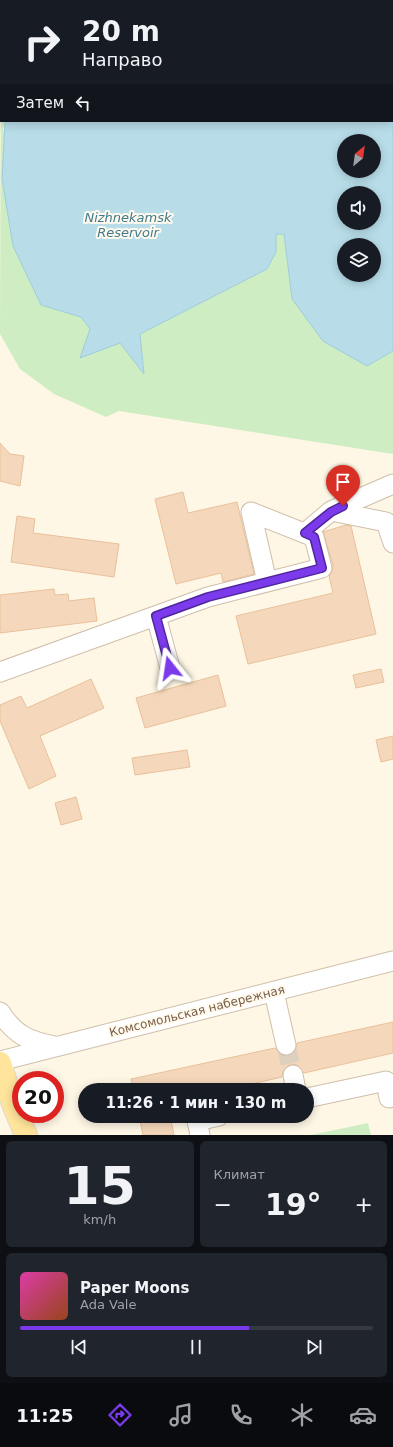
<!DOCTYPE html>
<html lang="ru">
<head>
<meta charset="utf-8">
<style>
	:root { --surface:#171b24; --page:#20242c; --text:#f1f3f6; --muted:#9ea1a6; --line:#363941; --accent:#7c3aed }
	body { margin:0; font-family:"DejaVu Sans",sans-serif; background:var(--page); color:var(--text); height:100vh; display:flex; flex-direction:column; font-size:15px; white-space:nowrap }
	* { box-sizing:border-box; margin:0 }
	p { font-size:13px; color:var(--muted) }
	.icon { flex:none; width:22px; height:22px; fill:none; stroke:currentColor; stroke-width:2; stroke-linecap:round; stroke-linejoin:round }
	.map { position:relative; height:1135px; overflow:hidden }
	.details { display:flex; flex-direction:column; gap:6px; padding:6px; background:#0d0f14; flex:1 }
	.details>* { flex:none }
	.guide { position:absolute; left:0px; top:0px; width:393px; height:122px; box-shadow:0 2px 10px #0003; background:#171b24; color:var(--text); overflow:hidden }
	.needle { width:26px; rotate:29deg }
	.buttons { position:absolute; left:337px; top:134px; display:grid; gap:8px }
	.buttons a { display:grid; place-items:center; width:44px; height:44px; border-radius:50%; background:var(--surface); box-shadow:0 2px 10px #0003; font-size:20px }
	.speed { position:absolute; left:12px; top:1071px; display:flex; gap:8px; font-size:20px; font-weight:700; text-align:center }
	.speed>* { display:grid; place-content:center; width:52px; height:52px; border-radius:50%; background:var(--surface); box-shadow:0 2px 10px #0003; line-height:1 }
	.speed .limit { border:6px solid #d22; background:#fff; color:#111 }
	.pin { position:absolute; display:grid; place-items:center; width:34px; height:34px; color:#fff; margin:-41px -17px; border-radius:50% 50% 50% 0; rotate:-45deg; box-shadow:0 0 4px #0007 }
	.pin .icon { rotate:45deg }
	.me { position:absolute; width:44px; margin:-22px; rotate:345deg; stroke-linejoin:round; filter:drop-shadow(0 0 3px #0008) }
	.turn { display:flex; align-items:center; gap:14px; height:84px; padding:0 16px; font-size:18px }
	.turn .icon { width:52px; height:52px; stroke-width:2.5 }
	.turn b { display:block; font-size:28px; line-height:34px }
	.then { display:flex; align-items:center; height:38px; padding:0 16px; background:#0003; gap:8px; font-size:15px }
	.big { font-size:30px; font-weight:700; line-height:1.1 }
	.details .card { flex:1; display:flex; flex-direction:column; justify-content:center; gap:6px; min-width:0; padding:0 14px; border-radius:6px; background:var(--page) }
	.details .dial { align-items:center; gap:0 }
	.dial b { font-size:52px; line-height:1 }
	.song { display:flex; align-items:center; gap:12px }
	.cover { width:48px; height:48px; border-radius:6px; background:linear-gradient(135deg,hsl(320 70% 55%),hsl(20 70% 35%)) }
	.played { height:4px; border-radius:2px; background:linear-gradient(90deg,var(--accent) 65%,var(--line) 65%) }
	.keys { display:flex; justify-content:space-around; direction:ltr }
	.heat { display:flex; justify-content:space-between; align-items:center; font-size:22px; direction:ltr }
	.details .tiles { flex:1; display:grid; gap:6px; grid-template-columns:1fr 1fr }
	.card:last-child { grid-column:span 2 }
	.trip { position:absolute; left:78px; top:1083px; width:236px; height:40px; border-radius:20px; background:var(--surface); box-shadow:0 2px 10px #0003; font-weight:700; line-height:40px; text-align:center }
	.tabs { display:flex; height:64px; justify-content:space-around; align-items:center; background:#090b0e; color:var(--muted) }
	.tabs .icon { width:28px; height:28px }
	.tabs .current { color:var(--accent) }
	.tabs b { font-size:18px; color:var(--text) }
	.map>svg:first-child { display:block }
	.green { fill:#cfedc2 }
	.water { fill:#b8dde9; stroke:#9dccdc; fill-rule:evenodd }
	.building { fill:#f5d8bb; stroke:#e9c09a }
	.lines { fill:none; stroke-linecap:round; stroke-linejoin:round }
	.minor-tunnel { stroke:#ddd1be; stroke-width:19; stroke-dasharray:19 10; stroke-linecap:butt }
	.minor-casing { stroke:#d0bfaa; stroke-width:21 }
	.major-casing { stroke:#dfd8d3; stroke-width:24 }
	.minor { stroke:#fff; stroke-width:19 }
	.major { stroke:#ffe49b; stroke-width:22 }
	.route-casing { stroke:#51269a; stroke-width:10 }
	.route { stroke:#7c3aed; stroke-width:7 }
	.labels { text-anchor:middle; stroke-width:4; stroke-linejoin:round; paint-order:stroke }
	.street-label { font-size:12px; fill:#795e48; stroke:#fffaed }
	.water-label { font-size:13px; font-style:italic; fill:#407a8e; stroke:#fffaed }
</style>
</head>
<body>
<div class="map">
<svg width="393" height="1135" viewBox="0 0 393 1135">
	<rect width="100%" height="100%" fill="#fef7e5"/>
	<!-- green -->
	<path class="green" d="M 1,23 L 1,121 L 5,121 L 3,129 L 41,305 L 81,317 L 90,329 L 120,343 L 144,373 L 140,334 L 267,269 L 276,252 L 276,234 L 284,234 L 292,299 L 367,366 L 393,351 L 393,454 L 119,411 L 106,417 L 54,394 L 20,369 L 0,334 Z
		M 368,1123 L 371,1135 L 311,1135 Z"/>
	<!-- water -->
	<path class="water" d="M 24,0 L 393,0 L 393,351 L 367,366 L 323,341 L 292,299 L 284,234 L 276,234 L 276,252 L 267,269 L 140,334 L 144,374 L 120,343 L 80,358 L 90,329 L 81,317 L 41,305 L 13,246 L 2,179 L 5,121 L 392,121 L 392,1 ZM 344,141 L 374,141 L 374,171 L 344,171 ZM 344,193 L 374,193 L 374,223 L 344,223 ZM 344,245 L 374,245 L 374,275 L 344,275 Z"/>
	<!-- building -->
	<path class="building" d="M 0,443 L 10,454 L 24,456 L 20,486 L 0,481 Z
		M 183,492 L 188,513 L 237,502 L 254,574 L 223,582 L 221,573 L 176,584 L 155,499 Z
		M 17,516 L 35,519 L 33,533 L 119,544 L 114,577 L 11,562 Z
		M 346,525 L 351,526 L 376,634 L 248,664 L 236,616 L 333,593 L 329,576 L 332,571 L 333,565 L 323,532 Z
		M 54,589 L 55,595 L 68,594 L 69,601 L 94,598 L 97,621 L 0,633 L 0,595 Z
		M 381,669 L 384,682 L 356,688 L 353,675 Z
		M 218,675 L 226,706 L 145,728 L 136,698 Z
		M 91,679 L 104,708 L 40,736 L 56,776 L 29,789 L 0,721 L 0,705 L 21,696 L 27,708 Z
		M 393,736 L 393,759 L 381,762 L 376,740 Z
		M 187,750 L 190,767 L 135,775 L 132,758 Z
		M 76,797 L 82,819 L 61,825 L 55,803 Z
		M 393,1022 L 393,1053 L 304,1073 L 297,1065 L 290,1064 L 283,1071 L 282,1077 L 225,1090 L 133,1090 L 131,1079 L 275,1048 L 282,1055 L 288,1056 L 294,1053 L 297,1043 Z
		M 139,1116 L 170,1116 L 174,1135 L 143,1135 Z"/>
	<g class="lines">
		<!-- minor-tunnel -->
		<path class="minor-tunnel" d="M 286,1045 L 293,1075"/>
		<!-- minor casing -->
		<g class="minor-casing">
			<path id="minor" d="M 331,511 L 393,484
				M 305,533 L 331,511 L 386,522 L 393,543
				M 156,616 L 170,668
				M 0,672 L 208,597 L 322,568 L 314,537 L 251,512 L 267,582
				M 274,992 L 286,1045
				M 0,1012 C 15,1035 28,1041 55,1046
				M 0,1061 L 393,961
				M 293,1075 L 296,1090
				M 307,1098 L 386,1081 L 389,1098 L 391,1097
				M 200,1135 L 197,1121 L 219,1116"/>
		</g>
		<!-- major casing -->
		<g class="major-casing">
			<path id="major" d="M 0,1063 L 13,1104 L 26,1135"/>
		</g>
		<!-- minor -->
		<use href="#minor" class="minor"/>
		<!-- major -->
		<use href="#major" class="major"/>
	</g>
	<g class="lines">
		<!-- route casing -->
		<g class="route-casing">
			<path id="route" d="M 170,668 L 156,616 L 208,597 L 322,568 L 314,537 L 305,533 L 331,512 L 343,506"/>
		</g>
		<!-- route -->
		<use href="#route" class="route"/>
	</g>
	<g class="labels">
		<!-- street labels -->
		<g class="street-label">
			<text transform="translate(197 1011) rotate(-14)" y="4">Комсомольская набережная</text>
		</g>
		<!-- water labels -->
		<g class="water-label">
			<text x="128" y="222">Nizhnekamsk<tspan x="128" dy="15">Reservoir</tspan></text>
		</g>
	</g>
</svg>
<div class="buttons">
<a><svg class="needle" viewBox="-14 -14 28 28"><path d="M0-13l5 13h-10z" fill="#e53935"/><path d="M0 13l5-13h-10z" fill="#9ea1a6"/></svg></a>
<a><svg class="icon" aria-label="sound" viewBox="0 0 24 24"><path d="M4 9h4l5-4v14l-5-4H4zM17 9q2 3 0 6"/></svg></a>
<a><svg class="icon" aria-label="layers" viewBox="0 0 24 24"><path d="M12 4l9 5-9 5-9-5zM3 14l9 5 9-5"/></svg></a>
</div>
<div class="speed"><div class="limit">20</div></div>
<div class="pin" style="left:343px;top:506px;background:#d93025"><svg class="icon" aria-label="arrive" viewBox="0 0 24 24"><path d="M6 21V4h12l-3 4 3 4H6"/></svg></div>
<svg class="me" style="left:170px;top:668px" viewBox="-20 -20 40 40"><path d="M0-17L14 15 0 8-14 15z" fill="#7c3aed" stroke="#fff" stroke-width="4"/></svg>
<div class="trip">11:26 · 1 мин · 130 m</div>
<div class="guide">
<div class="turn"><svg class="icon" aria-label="right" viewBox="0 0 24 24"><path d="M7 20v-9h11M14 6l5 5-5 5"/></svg><div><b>20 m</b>Направо</div></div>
<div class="then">Затем<svg class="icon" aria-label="left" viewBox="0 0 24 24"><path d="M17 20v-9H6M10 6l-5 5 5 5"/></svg></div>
</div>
</div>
<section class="details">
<div class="tiles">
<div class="card dial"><b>15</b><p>km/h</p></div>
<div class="card"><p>Климат</p>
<div class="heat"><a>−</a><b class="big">19°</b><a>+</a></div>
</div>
<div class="card">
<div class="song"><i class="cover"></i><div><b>Paper Moons</b><p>Ada Vale</p></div></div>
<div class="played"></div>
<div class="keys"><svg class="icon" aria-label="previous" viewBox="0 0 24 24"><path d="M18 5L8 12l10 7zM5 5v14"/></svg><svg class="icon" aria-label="pause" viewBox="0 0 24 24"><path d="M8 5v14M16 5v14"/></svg><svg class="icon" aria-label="next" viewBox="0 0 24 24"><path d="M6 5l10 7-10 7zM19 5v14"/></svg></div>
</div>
</div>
</section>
<nav class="tabs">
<b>11:25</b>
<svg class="icon current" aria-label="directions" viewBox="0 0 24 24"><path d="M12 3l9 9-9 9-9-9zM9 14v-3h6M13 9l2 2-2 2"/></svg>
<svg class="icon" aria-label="music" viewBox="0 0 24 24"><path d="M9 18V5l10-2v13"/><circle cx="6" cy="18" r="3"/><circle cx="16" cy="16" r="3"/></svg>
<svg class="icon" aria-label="phone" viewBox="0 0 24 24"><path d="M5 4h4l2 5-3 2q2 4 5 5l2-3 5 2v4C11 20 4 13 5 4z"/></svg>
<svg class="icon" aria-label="climate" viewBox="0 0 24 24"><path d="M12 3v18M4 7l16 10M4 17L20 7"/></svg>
<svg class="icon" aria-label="car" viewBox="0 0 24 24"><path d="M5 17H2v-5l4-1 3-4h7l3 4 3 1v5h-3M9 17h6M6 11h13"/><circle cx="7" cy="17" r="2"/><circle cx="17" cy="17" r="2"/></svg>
</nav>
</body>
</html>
